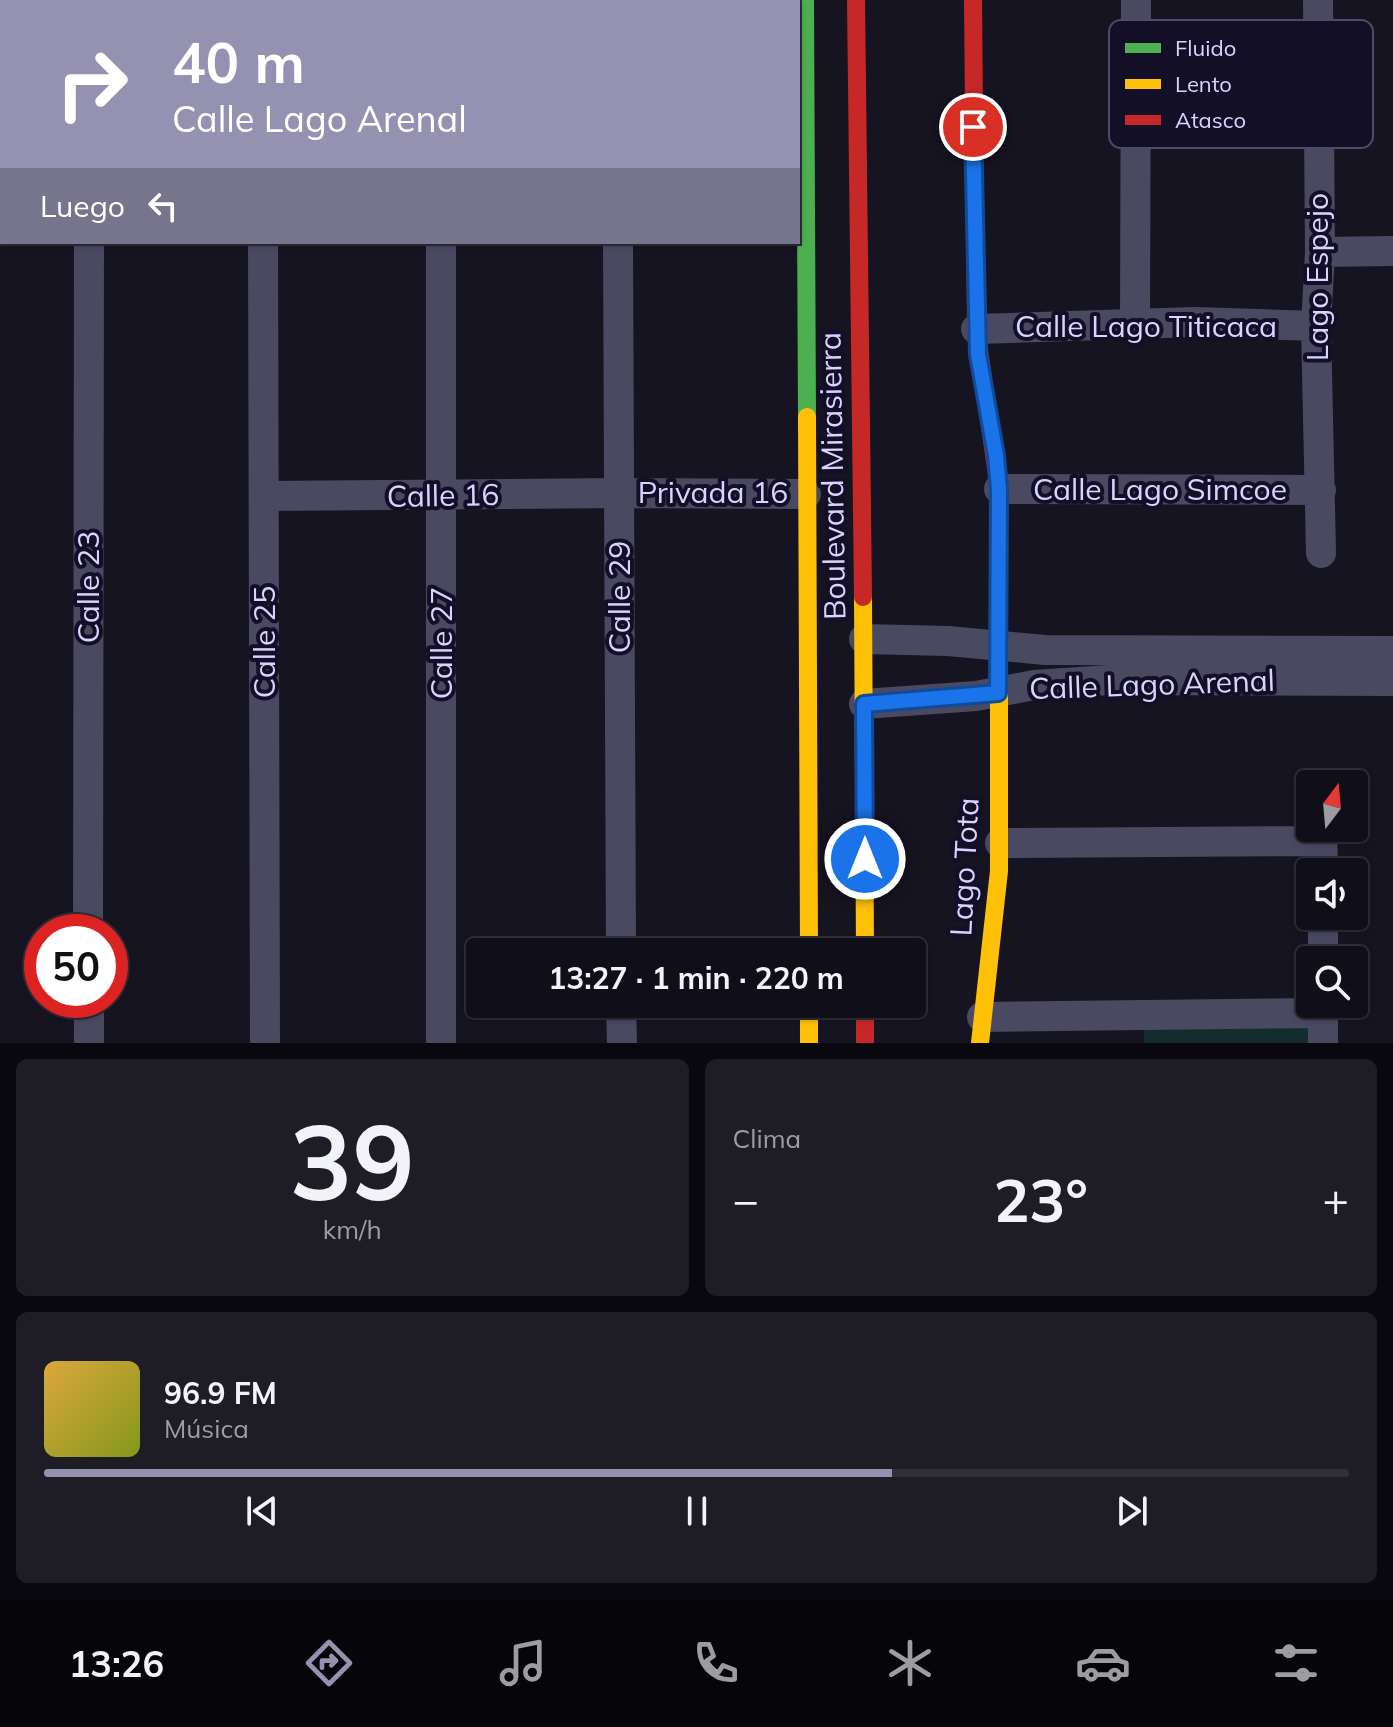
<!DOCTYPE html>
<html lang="es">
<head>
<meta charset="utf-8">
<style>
	:root { --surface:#100f19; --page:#1e1d26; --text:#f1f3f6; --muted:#9c9ca2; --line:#302f38; --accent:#9591b1 }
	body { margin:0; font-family:Mulish,sans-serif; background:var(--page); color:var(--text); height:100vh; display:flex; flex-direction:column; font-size:30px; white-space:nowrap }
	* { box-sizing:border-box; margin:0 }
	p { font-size:26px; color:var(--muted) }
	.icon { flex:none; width:44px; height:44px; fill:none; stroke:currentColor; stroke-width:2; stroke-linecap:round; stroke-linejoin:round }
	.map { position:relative; height:1043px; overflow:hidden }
	.drawer { display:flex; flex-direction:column; gap:16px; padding:16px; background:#09080e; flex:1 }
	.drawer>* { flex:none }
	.hud { position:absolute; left:0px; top:0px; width:800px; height:244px; box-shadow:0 2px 6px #0004,0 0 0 2px var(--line); background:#9591b1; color:#fff; overflow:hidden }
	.needle { width:52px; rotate:16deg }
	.buttons { position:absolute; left:1296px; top:770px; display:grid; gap:16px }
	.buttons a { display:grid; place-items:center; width:72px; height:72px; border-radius:8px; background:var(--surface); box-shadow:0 2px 6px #0004,0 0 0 2px var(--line); font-size:40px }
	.speed { position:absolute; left:24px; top:914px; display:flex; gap:16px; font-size:40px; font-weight:700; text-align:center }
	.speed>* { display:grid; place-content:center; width:104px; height:104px; border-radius:50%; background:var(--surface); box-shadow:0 2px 6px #0004,0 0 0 2px var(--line); line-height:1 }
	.speed .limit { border:12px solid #d22; background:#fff; color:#111 }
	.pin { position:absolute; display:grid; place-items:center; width:68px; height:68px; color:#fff; margin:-34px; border:4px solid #fff; border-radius:50%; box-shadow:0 2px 8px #0007 }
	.me { position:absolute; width:88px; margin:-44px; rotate:0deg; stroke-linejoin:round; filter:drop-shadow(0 0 6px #0008) }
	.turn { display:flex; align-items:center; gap:28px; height:168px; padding:0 40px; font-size:36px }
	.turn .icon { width:104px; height:104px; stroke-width:2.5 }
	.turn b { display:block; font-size:56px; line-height:68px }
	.then { display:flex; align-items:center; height:76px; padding:0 40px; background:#0003; gap:16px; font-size:30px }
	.big { font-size:60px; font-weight:700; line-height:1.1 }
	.drawer .widget { flex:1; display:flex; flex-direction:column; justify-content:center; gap:12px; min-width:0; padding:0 28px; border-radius:12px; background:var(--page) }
	.drawer .dial { align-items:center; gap:0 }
	.dial b { font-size:104px; line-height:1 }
	.song { display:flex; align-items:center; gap:24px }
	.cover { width:96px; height:96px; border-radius:12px; background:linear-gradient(135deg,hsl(40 70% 55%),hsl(70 70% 35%)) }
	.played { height:8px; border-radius:4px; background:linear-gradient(90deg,var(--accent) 65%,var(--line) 65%) }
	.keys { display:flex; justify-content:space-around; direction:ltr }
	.heat { display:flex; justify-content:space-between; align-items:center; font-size:44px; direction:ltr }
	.drawer .tiles { flex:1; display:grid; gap:16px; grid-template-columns:1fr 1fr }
	.widget:last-child { grid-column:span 2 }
	.trip { position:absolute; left:466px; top:938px; width:460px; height:80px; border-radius:8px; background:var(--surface); box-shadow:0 2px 6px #0004,0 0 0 2px var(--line); font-weight:700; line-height:80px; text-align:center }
	.menu { display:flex; height:128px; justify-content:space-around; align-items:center; background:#06060a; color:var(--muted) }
	.menu .icon { width:56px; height:56px }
	.menu .active { color:var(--accent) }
	.menu b { font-size:36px; color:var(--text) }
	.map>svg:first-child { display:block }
	.green { fill:#132c2d }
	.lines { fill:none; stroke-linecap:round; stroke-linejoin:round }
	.street { stroke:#4a4962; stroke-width:30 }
	.fast { stroke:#4caf50; stroke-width:18 }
	.slow { stroke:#ffc107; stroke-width:18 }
	.jam { stroke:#c62828; stroke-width:18 }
	.route-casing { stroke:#114b97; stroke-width:20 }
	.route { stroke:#1a73e8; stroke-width:14 }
	.labels { text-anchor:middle; stroke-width:8; stroke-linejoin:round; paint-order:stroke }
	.street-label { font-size:30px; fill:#d9d4ff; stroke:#130f26 }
	.key { fill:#130f26; stroke:#4e4a67; stroke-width:2 }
	.key-label { font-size:22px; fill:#d9d4ff }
</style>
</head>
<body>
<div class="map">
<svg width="1393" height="1043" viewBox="0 0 1393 1043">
	<rect width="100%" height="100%" fill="#161421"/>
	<!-- green -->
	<path class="green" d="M 1323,1013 L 1323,1043 L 1144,1043 L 1144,1014 Z"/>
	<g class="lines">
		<!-- street -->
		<path class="street" d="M 263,0 L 263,2
			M 441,0 L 441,2
			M 615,0 L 615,2
			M 1318,0 L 1320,252 L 1316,326 L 1321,553
			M 1136,114 L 1318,113
			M 0,177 L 2,177
			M 263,242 L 265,1043
			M 618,242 L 621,952
			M 1320,252 L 1393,251
			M 1135,323 L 1136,0
			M 976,329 L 1195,322 L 1316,326
			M 999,489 L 1321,490
			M 264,496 L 621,493 L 806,494
			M 864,639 L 948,641 L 1045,650 L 1393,651
			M 864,704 L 976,696 L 1034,685 L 1110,680 L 1393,681
			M 1322,783 L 1322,784
			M 1322,828 L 1323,872
			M 1000,843 L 1323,841
			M 1323,916 L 1323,960
			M 88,932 L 89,242
			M 89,1000 L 89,1043
			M 621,1004 L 622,1043
			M 1323,1004 L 1323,1043
			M 982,1017 L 1323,1013
			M 441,1043 L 441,242"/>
		<!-- fast -->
		<path class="fast" d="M 805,0 L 807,417"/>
		<!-- slow -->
		<path class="slow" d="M 807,417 L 809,952
			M 863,597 L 865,952
			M 809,1004 L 809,1043
			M 980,1043 L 999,871 L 999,638"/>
		<!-- jam -->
		<path class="jam" d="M 856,0 L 863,597
			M 973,0 L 976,329 L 999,489 L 999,638
			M 865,1004 L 865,1043"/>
	</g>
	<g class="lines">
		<!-- route casing -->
		<g class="route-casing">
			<path id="route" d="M 865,859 L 864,704 L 998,693 L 999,489 L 996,456 L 978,354 L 973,127"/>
		</g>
		<!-- route -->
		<use href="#route" class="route"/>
	</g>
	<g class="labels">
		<!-- street labels -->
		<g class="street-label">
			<text transform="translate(1318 277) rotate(-90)" y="10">Lago Espejo</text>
			<text x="1146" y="337">Calle Lago Titicaca</text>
			<text transform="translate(833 476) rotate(-91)" y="10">Boulevard Mirasierra</text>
			<text x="1160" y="500">Calle Lago Simcoe</text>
			<text x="713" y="503">Privada 16</text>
			<text transform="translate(443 496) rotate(-1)" y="10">Calle 16</text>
			<text transform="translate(89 587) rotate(-90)" y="10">Calle 23</text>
			<text transform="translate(620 597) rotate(-90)" y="10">Calle 29</text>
			<text transform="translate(265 642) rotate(-90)" y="10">Calle 25</text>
			<text transform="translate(442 643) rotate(-90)" y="10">Calle 27</text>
			<text transform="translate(1152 685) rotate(-2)" y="10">Calle Lago Arenal</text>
			<text transform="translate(965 867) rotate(-87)" y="10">Lago Tota</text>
		</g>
	</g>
	<!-- legend -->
	<rect x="1109" y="20" width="264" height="128" rx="12" class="key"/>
	<rect x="1125" y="43" width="36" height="10" fill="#4caf50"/>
	<rect x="1125" y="79" width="36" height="10" fill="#ffc107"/>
	<rect x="1125" y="115" width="36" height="10" fill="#c62828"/>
	<g class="key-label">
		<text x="1175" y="56">Fluido</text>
		<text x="1175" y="92">Lento</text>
		<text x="1175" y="128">Atasco</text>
	</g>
</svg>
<div class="buttons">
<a><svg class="needle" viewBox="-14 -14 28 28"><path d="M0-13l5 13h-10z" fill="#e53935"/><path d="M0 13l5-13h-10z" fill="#9c9ca2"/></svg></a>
<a><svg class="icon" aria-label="sound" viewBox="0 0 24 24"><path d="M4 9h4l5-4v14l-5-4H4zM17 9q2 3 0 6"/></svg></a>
<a><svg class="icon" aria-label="search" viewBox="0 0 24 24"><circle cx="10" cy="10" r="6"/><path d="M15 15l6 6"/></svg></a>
</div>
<div class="speed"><div class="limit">50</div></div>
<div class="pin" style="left:973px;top:127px;background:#d93025"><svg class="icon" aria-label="arrive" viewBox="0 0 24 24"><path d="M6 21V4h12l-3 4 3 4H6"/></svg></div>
<svg class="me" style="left:865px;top:859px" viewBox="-20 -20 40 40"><circle r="17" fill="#1a73e8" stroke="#fff" stroke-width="3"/><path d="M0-11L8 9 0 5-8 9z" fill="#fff"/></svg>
<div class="trip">13:27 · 1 min · 220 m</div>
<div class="hud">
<div class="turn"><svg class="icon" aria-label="right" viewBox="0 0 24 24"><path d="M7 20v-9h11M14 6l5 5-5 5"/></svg><div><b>40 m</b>Calle Lago Arenal</div></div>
<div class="then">Luego<svg class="icon" aria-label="left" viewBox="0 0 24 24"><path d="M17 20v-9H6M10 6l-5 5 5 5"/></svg></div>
</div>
</div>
<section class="drawer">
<div class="tiles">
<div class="widget dial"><b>39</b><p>km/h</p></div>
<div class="widget"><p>Clima</p>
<div class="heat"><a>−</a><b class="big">23°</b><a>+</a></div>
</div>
<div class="widget">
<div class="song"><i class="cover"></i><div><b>96.9 FM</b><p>Música</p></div></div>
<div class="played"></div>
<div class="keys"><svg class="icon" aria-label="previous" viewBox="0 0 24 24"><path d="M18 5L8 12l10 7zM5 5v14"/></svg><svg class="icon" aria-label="pause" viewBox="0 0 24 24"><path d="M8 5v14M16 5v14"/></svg><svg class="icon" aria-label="next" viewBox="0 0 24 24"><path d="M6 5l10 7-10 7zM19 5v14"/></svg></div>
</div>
</div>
</section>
<nav class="menu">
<b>13:26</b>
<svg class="icon active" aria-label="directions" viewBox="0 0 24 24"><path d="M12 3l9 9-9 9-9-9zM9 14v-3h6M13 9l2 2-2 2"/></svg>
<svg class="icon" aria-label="music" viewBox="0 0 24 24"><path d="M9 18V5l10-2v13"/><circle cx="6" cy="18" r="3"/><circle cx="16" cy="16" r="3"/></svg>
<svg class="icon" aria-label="phone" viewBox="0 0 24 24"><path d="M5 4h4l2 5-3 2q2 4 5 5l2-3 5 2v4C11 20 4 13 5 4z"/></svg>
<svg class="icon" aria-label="climate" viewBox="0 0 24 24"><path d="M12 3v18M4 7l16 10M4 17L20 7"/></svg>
<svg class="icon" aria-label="car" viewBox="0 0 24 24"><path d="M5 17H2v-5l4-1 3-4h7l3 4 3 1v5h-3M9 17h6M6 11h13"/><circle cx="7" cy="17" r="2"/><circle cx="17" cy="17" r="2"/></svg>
<svg class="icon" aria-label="filters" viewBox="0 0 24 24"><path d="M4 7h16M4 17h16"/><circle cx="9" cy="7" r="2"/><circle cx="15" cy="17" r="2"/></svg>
</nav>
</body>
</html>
